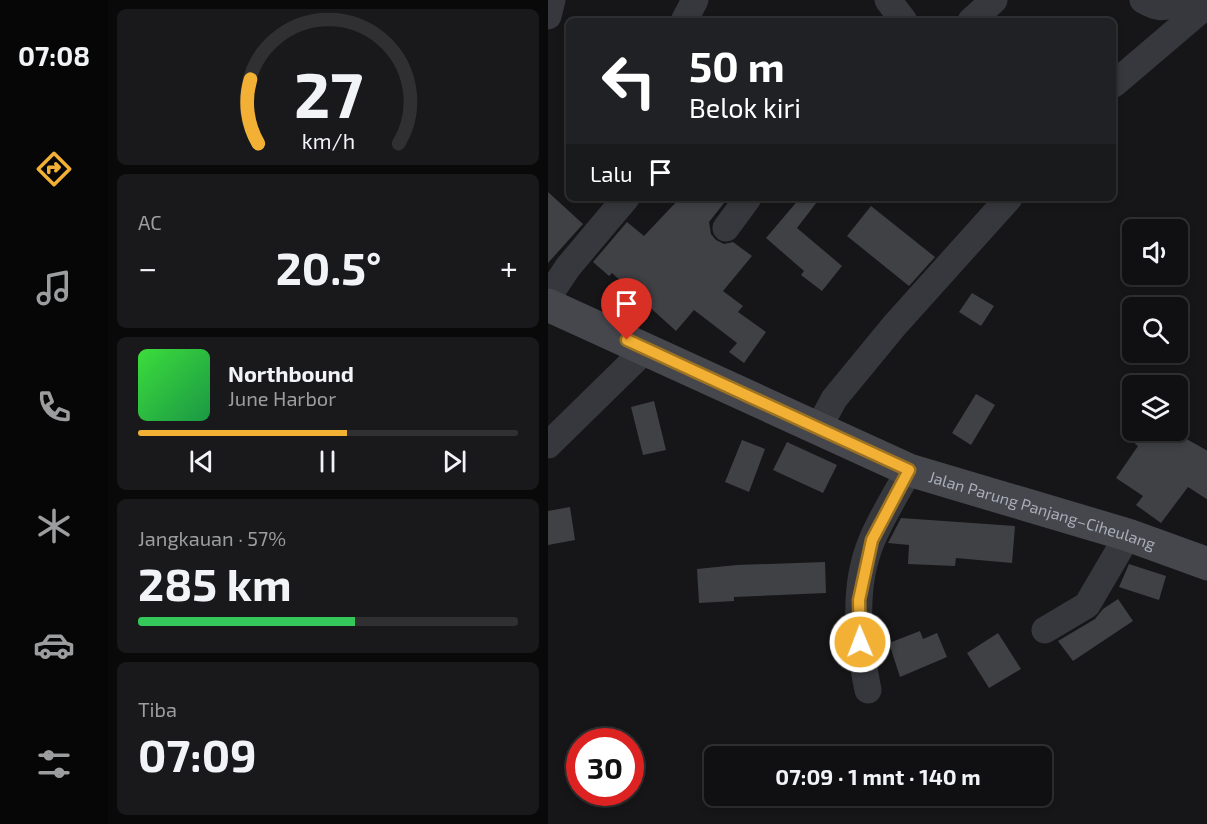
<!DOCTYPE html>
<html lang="id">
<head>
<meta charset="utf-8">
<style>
	:root { --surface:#101012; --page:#19191b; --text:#f1f3f6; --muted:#9c9d9f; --line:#303032; --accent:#f2b134 }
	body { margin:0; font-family:"Exo 2",sans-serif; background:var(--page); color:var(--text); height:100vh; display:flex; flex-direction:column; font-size:22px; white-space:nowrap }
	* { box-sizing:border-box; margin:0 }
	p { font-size:20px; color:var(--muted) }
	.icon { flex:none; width:33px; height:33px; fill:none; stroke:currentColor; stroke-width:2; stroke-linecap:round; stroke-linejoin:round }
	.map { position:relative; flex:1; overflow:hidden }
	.details { display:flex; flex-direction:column; gap:9px; padding:9px; background:#09090a; width:440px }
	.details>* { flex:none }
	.banner { position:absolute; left:18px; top:18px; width:550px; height:183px; border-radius:9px; box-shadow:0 3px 9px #0003,0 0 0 2px var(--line); background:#202124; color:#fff; overflow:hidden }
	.tools { position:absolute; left:574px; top:219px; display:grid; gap:12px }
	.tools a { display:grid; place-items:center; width:66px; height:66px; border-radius:9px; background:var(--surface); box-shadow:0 3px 9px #0003,0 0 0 2px var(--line); font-size:30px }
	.speed { position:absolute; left:18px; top:728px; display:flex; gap:12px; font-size:30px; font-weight:700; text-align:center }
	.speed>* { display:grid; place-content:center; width:78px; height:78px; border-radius:50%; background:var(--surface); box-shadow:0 3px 9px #0003,0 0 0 2px var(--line); line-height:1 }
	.speed .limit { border:9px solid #d22; background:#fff; color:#111 }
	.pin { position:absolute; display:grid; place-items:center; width:51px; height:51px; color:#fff; margin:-62px -26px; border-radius:50% 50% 50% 0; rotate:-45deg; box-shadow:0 0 6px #0007 }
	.pin .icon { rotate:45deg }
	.me { position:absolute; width:66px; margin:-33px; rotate:359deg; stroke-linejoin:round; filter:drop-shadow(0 0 4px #0008) }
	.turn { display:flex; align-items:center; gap:21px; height:126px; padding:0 24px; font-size:27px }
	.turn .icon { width:78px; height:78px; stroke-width:2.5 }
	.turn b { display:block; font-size:42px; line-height:51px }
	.then { display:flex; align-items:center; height:57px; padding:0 24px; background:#0003; gap:12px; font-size:22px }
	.big { font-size:45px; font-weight:700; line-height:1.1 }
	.details .card { flex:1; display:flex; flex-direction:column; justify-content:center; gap:9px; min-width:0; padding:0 21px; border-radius:9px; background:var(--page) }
	.details .dial { align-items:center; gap:0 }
	.dial svg { height:156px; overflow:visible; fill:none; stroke:var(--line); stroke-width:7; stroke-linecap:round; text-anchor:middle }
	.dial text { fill:var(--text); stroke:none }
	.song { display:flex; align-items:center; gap:18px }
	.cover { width:72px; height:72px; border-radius:9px; background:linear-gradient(135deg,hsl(120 70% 55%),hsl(140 70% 35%)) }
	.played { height:6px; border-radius:3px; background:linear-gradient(90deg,var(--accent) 55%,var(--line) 55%) }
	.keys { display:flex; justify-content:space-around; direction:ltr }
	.heat { display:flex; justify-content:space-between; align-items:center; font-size:33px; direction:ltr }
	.charge { height:9px; border-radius:4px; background:linear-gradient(90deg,#34c759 57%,var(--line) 0) }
	.trip { position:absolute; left:156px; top:746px; width:348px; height:60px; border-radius:9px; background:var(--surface); box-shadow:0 3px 9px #0003,0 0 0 2px var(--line); font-weight:700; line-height:60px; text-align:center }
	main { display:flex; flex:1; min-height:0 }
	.dock { display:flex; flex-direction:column; width:108px; justify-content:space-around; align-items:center; background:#060607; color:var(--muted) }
	.dock .icon { width:42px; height:42px }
	.dock .selected { color:var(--accent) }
	.dock b { font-size:27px; color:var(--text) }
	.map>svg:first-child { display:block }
	.building { fill:#404145 }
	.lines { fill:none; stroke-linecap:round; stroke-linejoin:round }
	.street { stroke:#37383d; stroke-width:27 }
	.secondary { stroke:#45474d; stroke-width:33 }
	.route-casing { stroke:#9d7322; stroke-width:15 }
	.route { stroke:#f2b134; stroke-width:10 }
	.labels { text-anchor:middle; stroke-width:4.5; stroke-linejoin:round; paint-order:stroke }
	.street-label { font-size:16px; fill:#a8adb8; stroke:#111113 }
</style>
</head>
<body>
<main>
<nav class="dock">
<b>07:08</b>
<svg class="icon selected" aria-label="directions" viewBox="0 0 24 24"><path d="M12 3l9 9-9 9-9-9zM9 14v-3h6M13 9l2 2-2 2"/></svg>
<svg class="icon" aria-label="music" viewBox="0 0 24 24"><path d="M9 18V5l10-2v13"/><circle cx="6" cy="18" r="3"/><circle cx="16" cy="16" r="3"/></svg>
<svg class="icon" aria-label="phone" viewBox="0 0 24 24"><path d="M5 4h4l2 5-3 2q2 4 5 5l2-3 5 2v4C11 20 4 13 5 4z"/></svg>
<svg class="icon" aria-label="climate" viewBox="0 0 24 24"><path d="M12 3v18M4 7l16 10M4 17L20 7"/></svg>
<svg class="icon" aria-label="car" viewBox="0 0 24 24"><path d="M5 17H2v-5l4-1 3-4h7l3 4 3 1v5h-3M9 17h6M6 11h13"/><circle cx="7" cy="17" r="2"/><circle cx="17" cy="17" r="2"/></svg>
<svg class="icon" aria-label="filters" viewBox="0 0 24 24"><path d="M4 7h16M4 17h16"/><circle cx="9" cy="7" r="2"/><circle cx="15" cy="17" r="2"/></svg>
</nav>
<section class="details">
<div class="card dial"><svg viewBox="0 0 100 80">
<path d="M14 69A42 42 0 1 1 86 69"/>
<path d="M14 69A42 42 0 0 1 10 36" stroke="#f2b134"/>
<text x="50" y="56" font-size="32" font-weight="700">27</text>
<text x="50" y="72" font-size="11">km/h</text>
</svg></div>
<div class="card"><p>AC</p>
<div class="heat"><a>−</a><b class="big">20.5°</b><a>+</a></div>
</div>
<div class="card">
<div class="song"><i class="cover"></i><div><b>Northbound</b><p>June Harbor</p></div></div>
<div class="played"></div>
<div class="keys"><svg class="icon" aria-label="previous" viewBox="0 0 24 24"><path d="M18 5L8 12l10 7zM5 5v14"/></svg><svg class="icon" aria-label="pause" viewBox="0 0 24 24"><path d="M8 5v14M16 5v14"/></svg><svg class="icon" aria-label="next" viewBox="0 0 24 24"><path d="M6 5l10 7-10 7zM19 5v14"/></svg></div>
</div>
<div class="card"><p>Jangkauan · 57%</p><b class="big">285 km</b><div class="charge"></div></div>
<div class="card"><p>Tiba</p><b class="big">07:09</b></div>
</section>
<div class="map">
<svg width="660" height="824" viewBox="0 0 660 824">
	<rect width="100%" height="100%" fill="#161618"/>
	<!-- building -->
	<path class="building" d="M 0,192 L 35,224 L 0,263 Z
		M 132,198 L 180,198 L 161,222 L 163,234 L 168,240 L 176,244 L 185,242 L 204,256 L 175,291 L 195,306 L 190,312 L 218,332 L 196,363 L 181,352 L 189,343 L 146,310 L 128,331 L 64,273 L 61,276 L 45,262 L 79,222 L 96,236 Z
		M 252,198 L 272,198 L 249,228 L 294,266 L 274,291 L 253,275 L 256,271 L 218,238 Z
		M 323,206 L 387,257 L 361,286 L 299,236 Z
		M 424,293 L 446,306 L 433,326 L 411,312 Z
		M 428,394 L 447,405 L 423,445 L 404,433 Z
		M 106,401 L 118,450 L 95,455 L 83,407 Z
		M 595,430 L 629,430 L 625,437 L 635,437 L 660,451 L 660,500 L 640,487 L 613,523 L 588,505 L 595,496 L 568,478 L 590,446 L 587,444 Z
		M 194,440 L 217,449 L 201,492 L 177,482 Z
		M 239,442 L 289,465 L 275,493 L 225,470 Z
		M 22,507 L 27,540 L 0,545 L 0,511 Z
		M 353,518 L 467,526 L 464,563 L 408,558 L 407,566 L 360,564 L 361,545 L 340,543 Z
		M 277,562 L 278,593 L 186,597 L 186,601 L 151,603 L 149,569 L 189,565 Z
		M 581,564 L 618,576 L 611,600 L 571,587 Z
		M 570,599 L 585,621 L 525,661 L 510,641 L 547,619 L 555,609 Z
		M 372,631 L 375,639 L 389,633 L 399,657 L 352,677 L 341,643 Z
		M 450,633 L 473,669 L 441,688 L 419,653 Z"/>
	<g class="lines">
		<!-- street -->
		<path class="street" d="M 340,0 L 356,21
			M 595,0 C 609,8 616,10 630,0
			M 0,16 L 4,0
			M 136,21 L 147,0
			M 423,21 L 446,0
			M 566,84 L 660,4
			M 178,228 L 200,198
			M 0,297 L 20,267 L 78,198
			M 270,429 L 286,399 L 346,326 L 461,198
			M 0,445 L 98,349
			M 497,630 L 539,605 L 580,535
			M 320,690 C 310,641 304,587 324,540 C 334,516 349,493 361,470"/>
		<!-- secondary -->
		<path class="secondary" id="s1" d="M 0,305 L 361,470 L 580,535 L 660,564"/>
	</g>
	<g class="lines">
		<!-- route casing -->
		<g class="route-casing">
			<path id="route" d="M 79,340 L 361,470 L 324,540 L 311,600 L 312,642"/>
		</g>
		<!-- route -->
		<use href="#route" class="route"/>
	</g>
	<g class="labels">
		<!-- street labels -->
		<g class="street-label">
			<text dy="6" stroke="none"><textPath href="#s1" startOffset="536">Jalan Parung Panjang–Ciheulang</textPath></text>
		</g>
	</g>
</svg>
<div class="tools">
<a><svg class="icon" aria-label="sound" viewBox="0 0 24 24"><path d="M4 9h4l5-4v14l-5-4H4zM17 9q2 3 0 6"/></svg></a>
<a><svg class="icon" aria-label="search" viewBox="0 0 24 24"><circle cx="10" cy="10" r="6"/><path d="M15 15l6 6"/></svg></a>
<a><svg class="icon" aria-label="layers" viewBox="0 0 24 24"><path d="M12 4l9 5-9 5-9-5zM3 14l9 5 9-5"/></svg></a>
</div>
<div class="speed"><div class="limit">30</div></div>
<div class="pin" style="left:79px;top:340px;background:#d93025"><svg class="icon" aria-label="arrive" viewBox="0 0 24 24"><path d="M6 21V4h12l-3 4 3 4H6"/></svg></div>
<svg class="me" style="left:312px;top:642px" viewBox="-20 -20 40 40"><circle r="17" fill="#f2b134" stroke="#fff" stroke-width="3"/><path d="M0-11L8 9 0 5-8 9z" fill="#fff"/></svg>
<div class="trip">07:09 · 1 mnt · 140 m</div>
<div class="banner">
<div class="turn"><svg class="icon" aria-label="left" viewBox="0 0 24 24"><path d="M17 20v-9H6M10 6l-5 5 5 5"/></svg><div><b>50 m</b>Belok kiri</div></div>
<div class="then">Lalu<svg class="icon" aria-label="arrive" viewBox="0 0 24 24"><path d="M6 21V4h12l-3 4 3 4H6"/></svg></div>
</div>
</div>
</main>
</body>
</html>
